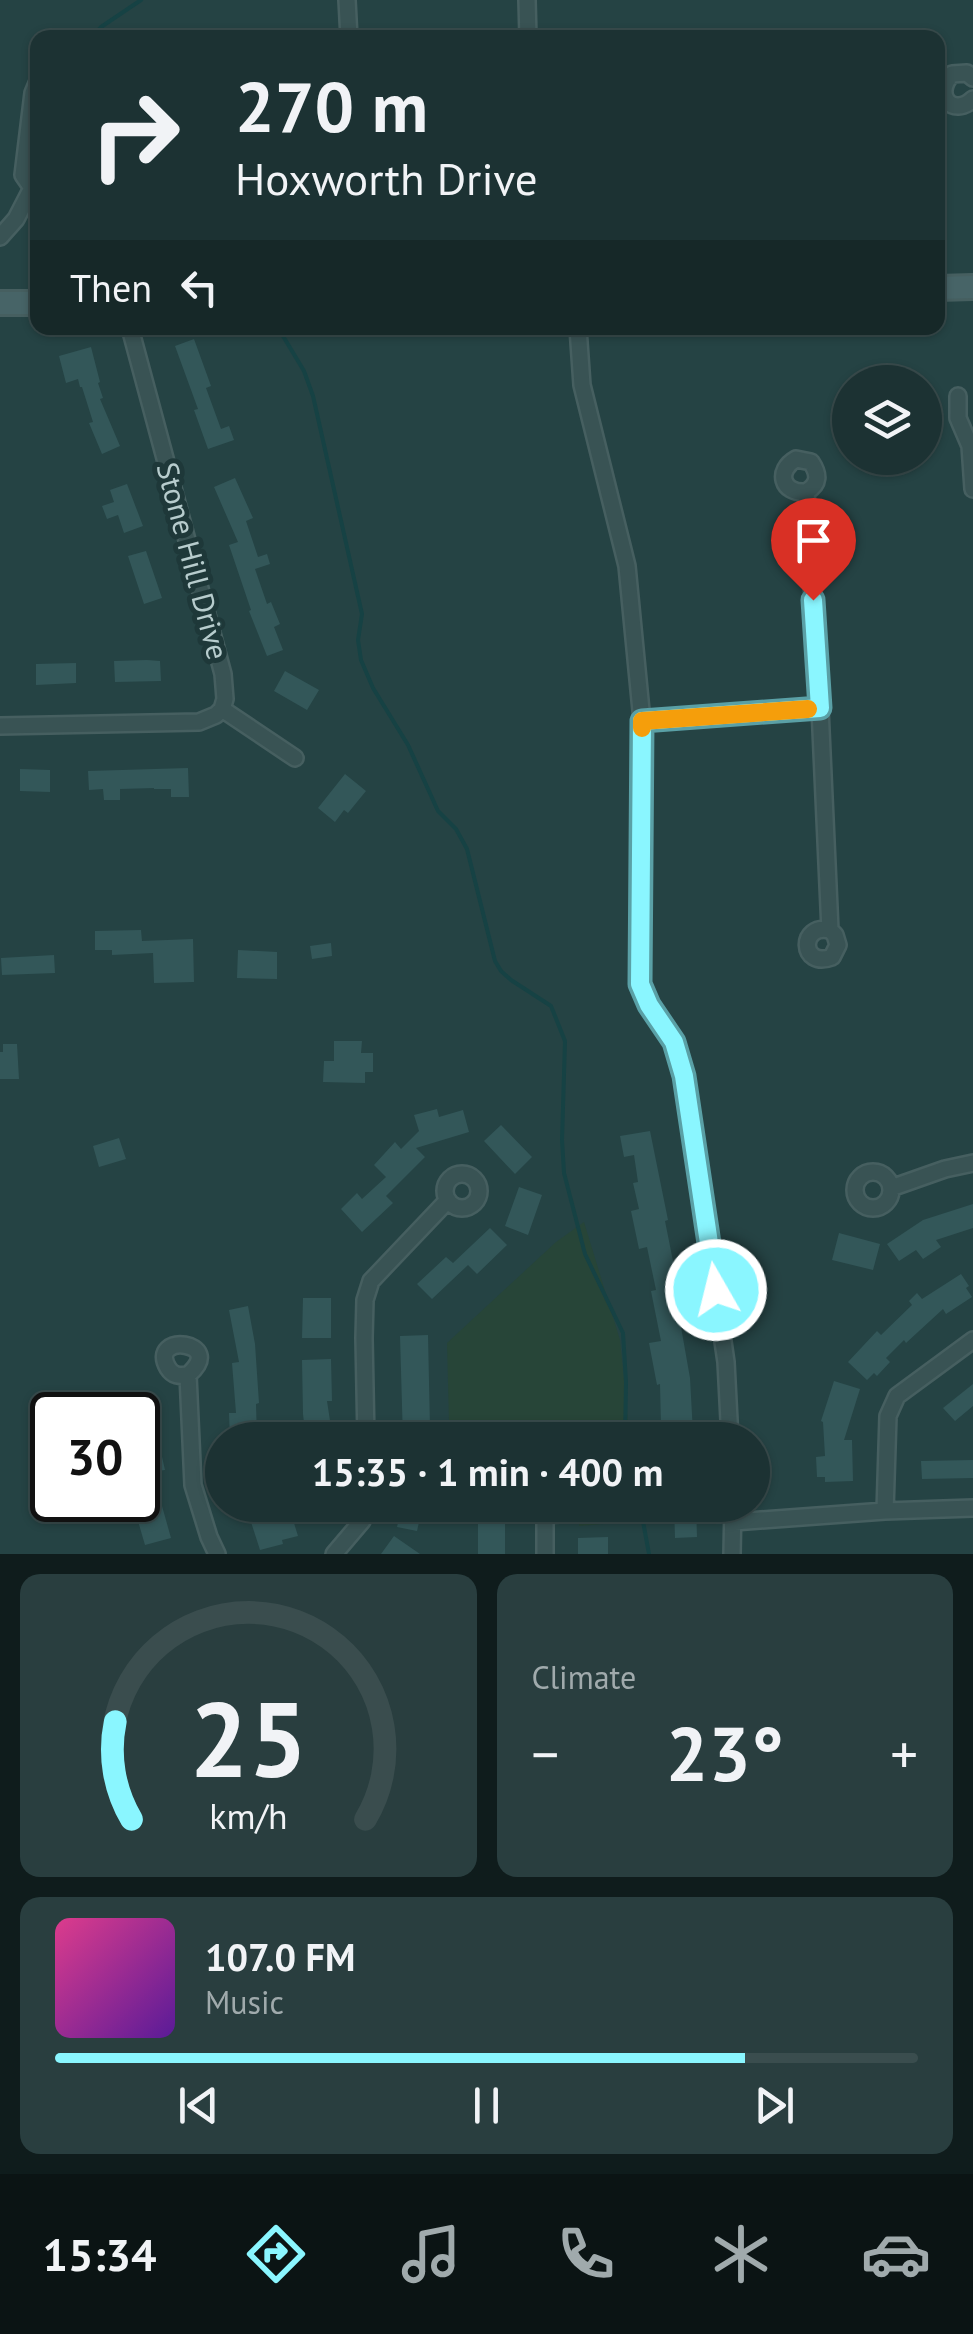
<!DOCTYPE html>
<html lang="en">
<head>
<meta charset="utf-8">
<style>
	:root { --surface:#1c3233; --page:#293e3f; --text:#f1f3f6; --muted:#a0aaac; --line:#3a4d4e; --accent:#8af6ff }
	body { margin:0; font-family:"PT Sans",sans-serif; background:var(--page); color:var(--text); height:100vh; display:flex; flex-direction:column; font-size:38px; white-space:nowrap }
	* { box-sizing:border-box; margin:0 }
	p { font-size:32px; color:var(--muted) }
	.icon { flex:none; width:55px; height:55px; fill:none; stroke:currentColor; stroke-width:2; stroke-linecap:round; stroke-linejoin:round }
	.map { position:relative; height:1554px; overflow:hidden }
	.details { display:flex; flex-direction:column; gap:20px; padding:20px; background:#0f1c1c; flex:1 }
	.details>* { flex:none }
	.top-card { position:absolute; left:30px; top:30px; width:915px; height:305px; border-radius:20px; box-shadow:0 2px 8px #0004,0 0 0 2px var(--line); background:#1c3233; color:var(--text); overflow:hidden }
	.controls { position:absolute; left:832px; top:365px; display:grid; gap:20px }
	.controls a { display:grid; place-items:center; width:110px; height:110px; border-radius:50%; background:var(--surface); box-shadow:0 2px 8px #0004,0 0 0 2px var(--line); font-size:50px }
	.speed { position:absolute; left:30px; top:1392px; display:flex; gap:20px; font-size:50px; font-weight:700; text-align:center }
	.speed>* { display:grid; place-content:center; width:130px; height:130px; border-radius:50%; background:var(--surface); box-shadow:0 2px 8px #0004,0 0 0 2px var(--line); line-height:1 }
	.speed .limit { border:5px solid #111; border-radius:15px; background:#fff; color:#111 }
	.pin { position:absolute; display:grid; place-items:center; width:85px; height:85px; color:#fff; margin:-102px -42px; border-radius:50% 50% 50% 0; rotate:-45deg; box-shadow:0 0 10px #0007 }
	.pin .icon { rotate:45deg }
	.me { position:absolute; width:110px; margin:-55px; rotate:352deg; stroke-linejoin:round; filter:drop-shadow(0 0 8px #0008) }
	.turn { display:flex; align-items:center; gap:35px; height:210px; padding:0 40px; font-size:45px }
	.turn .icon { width:130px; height:130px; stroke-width:2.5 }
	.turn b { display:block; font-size:70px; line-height:85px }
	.then { display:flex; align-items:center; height:95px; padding:0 40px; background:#0003; gap:20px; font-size:38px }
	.big { font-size:75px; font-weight:700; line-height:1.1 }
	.details .tile { flex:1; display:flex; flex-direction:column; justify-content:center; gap:15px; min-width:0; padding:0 35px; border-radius:20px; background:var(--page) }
	.details .dial { align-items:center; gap:0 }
	.dial svg { height:260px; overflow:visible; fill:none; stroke:var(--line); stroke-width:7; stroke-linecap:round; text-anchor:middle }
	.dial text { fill:var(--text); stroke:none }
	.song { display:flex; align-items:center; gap:30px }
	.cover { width:120px; height:120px; border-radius:15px; background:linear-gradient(135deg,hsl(330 70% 55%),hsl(270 70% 35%)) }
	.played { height:10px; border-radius:5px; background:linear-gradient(90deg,var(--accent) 80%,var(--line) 80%) }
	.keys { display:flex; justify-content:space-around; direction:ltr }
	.heat { display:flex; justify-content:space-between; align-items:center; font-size:55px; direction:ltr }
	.details .tiles { flex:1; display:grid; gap:20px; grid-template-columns:1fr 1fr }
	.tile:last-child { grid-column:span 2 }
	.trip { position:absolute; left:205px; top:1422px; width:565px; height:100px; border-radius:50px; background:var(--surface); box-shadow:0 2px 8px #0004,0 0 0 2px var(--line); font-weight:700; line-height:100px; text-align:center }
	.menu { display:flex; height:160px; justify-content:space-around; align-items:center; background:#0b1414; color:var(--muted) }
	.menu .icon { width:70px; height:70px }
	.menu .on { color:var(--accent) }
	.menu b { font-size:45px; color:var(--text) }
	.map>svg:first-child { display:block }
	.green { fill:#274538 }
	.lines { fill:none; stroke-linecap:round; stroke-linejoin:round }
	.stream { stroke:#164244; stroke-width:4 }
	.building { fill:#335759 }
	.street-casing { stroke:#465f60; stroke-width:20 }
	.secondary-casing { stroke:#465f60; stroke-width:28 }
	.street { stroke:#395354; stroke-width:15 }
	.secondary { stroke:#476467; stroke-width:22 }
	.route-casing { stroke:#5aa0a6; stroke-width:25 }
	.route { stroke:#8af6ff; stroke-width:18 }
	.slow { stroke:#f59e0b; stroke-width:18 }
	.labels { text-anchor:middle; stroke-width:10; stroke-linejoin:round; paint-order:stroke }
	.street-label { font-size:30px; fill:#b7cccd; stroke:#1e3839 }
</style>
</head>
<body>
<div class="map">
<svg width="973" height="1554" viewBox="0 0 973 1554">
	<rect width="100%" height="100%" fill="#254344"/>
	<!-- green -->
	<path class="green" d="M 584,1222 L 620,1340 L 630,1440 L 542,1440 L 538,1420 L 449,1423 L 447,1343 L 556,1242 Z
		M 580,1505 L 636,1505 L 638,1521 L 579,1526 Z"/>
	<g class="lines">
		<!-- stream -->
		<path class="stream" d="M 91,38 L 101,27 L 141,0
			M 283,336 L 304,371 L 313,396 L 362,614 L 358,640 L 361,660 L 373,688 L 408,745 L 438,811 L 456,829 L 467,849 L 495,961 L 501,971 L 511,980 L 551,1006 L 565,1041 L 562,1140 L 564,1173 L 585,1254 L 623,1333 L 626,1382 L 625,1440
			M 640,1505 L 649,1554"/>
	</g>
	<!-- building -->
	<path class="building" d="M 194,339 L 211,386 L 206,388 L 221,429 L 229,426 L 234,440 L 208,449 L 194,410 L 198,409 L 175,346 Z
		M 91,347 L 100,382 L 98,383 L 103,398 L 100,399 L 120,446 L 102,454 L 89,423 L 93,422 L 82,387 L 80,387 L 78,379 L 66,383 L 59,356 Z
		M 235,478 L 253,518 L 246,521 L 258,557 L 267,554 L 270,564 L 255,569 L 267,604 L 271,602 L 280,624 L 274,627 L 283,650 L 267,656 L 249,611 L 251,610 L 229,545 L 238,542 L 214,487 Z
		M 127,484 L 143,526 L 124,533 L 118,515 L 107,519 L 102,506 L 114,502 L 110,490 Z
		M 146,551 L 162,598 L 144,604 L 128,556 Z
		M 147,660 L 160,661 L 161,681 L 115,682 L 114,661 Z
		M 76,663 L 76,683 L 36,685 L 36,664 Z
		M 285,671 L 319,690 L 307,710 L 274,691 Z
		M 188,768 L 189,797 L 171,797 L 171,789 L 154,789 L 154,788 L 120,789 L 120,800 L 104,800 L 103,789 L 89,790 L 88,771 Z
		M 20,769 L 50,770 L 50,792 L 20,791 Z
		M 345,774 L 366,791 L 348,813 L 344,810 L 335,822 L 318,808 Z
		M 141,930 L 142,941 L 193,939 L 194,982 L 154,983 L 153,953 L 112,955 L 112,950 L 95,950 L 95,931 Z
		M 331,943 L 332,956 L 312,959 L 310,946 Z
		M 238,950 L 277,952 L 277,979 L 237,978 Z
		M 54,955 L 55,973 L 2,975 L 1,958 Z
		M 334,1041 L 362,1041 L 361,1053 L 373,1053 L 373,1072 L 365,1072 L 365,1083 L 323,1082 L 324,1061 L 334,1061 Z
		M 3,1044 L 17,1044 L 19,1079 L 0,1079 L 0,1052 L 3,1052 Z
		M 437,1109 L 439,1117 L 463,1110 L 469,1132 L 416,1148 L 425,1157 L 386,1196 L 393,1203 L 362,1232 L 341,1209 L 357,1193 L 362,1199 L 386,1177 L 374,1165 L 395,1142 L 401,1149 L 419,1131 L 414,1115 Z
		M 501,1125 L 532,1157 L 515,1174 L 484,1141 Z
		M 650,1131 L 668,1220 L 665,1221 L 686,1326 L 681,1327 L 690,1378 L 693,1433 L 672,1434 L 672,1426 L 661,1427 L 660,1384 L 657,1385 L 649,1343 L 661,1341 L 651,1291 L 656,1290 L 647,1247 L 639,1249 L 631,1211 L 639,1209 L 633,1183 L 638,1182 L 634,1155 L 624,1157 L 620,1136 Z
		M 119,1138 L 126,1159 L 99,1167 L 93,1146 Z
		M 519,1187 L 542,1195 L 528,1235 L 505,1226 Z
		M 973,1204 L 973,1228 L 936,1240 L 941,1247 L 923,1259 L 916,1250 L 899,1261 L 887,1244 L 923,1220 Z
		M 490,1228 L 507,1245 L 477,1274 L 468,1265 L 432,1299 L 417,1284 L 446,1257 L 453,1263 Z
		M 839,1233 L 880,1244 L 873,1270 L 832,1260 Z
		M 961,1274 L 969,1286 L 966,1288 L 972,1297 L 946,1314 L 943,1309 L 906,1343 L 904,1340 L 886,1358 L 890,1362 L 877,1376 L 874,1373 L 867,1380 L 848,1362 L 877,1331 L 881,1335 L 912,1305 L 909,1301 L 917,1293 L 922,1299 Z
		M 303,1298 L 331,1298 L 331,1338 L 302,1338 Z
		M 248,1306 L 255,1344 L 259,1403 L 256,1404 L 257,1440 L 230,1440 L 229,1413 L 236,1413 L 232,1363 L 239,1362 L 229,1310 Z
		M 428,1335 L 430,1428 L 427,1429 L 427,1440 L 403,1440 L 400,1336 Z
		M 331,1359 L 332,1401 L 327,1401 L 333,1440 L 306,1440 L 303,1414 L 302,1360 Z
		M 834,1381 L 860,1389 L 844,1440 L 852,1440 L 853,1481 L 825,1482 L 825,1477 L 817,1477 L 816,1457 L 825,1456 L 823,1422 L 821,1421 Z
		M 973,1384 L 973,1406 L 955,1421 L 943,1408 Z
		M 142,1390 L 158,1429 L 156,1430 L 165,1470 L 158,1471 L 160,1484 L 150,1486 L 156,1508 L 162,1506 L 171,1538 L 145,1545 L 133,1504 L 143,1502 L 138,1476 L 138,1415 L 127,1415 L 120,1398 Z
		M 973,1460 L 973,1478 L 922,1479 L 921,1461 Z
		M 402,1505 L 423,1505 L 417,1531 L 397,1527 Z
		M 478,1505 L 505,1505 L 505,1554 L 478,1554 Z
		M 674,1505 L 696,1505 L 697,1537 L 675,1538 Z
		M 290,1510 L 298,1536 L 282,1540 L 283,1544 L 260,1550 L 251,1522 Z
		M 394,1536 L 420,1554 L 381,1554 Z
		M 608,1537 L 608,1554 L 578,1554 L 578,1538 Z"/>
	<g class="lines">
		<!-- street casing -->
		<g class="street-casing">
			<path id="street" d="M 347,0 L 349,38
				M 527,0 L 528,38
				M 973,78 L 967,73 L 952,74 C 932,95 953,118 973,99
				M 0,237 L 16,219 L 32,188 L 23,175 L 33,93 L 38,81
				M 130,328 L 223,674 L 225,699 L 222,709 L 295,758
				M 578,328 L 582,385 L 627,566 L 642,721 L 640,984 L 649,1005 L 674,1042 L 684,1076 L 726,1362 L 730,1440
				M 958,396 L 958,418 L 970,446 L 973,489
				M 806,492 C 781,494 776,470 796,459 L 811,462 C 819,474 820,484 806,492 L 820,708 L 830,930 L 835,935 L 838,945 L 832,957 C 800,969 799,923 830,930
				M 642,721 L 820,708
				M 0,726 L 199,722 L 216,715 L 222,709
				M855 1190a18 18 0 1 1 36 0a18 18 0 1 1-36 0Z
				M445 1191a17 17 0 1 1 34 0a17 17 0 1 1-34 0Z
				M 891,1188 L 945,1169 L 973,1163
				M 188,1375 C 179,1376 173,1376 168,1368 C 147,1332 228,1341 188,1375 L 193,1485 L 209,1537 L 217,1554
				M 366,1440 L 364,1338 L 365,1300 L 371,1281 L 448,1200
				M 539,1505 L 545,1512 L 545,1554
				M 885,1511 L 888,1416 L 897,1396 L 973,1340
				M 545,1512 C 556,1517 563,1514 570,1505
				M 734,1522 L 885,1511 L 973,1508
				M 334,1554 L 362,1521 L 364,1505
				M 732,1554 L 733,1505"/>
		</g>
		<!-- secondary casing -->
		<g class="secondary-casing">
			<path id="secondary" d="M 938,288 L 973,287
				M 0,303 L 38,303"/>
		</g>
		<!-- street -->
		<use href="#street" class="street"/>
		<!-- secondary -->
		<use href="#secondary" class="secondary"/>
	</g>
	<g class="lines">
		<!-- route casing -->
		<g class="route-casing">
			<path id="route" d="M 716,1290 L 684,1076 L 674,1042 L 649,1005 L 640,984 L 642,721 L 820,708 L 813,600"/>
		</g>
		<!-- route -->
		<use href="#route" class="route"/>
		<!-- slow -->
		<path class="slow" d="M 642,728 L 642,721 L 808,709"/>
	</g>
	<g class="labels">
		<!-- street labels -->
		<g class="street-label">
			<text transform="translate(192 561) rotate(75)" y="10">Stone Hill Drive</text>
		</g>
	</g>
</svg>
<div class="controls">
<a><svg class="icon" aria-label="layers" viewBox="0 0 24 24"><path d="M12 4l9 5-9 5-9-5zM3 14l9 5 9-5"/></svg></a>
</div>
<div class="speed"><div class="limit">30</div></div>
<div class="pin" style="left:813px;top:600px;background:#d93025"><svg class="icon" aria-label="arrive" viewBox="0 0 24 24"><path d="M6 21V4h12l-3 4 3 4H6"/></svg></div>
<svg class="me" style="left:716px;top:1290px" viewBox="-20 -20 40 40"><circle r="17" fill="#8af6ff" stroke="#fff" stroke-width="3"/><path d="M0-11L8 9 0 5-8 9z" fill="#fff"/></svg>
<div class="trip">15:35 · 1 min · 400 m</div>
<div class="top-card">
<div class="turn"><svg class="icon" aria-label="right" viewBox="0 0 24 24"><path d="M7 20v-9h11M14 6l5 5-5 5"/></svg><div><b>270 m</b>Hoxworth Drive</div></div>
<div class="then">Then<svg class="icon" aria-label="left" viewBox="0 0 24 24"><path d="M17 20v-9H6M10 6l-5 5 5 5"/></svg></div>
</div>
</div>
<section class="details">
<div class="tiles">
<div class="tile dial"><svg viewBox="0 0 100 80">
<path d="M14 69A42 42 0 1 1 86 69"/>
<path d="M14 69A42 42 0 0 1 9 39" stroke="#8af6ff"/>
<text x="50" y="56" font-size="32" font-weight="700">25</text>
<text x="50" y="72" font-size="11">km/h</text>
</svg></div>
<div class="tile"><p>Climate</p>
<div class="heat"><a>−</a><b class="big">23°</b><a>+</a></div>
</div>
<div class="tile">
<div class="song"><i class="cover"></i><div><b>107.0 FM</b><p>Music</p></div></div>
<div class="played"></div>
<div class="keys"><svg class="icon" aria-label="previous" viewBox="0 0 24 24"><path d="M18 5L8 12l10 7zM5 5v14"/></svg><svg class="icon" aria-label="pause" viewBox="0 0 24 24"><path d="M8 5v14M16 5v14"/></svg><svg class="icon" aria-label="next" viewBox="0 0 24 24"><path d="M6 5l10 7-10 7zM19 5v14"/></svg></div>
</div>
</div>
</section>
<nav class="menu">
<b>15:34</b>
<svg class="icon on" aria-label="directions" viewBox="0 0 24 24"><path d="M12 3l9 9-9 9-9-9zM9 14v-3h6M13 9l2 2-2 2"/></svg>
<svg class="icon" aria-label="music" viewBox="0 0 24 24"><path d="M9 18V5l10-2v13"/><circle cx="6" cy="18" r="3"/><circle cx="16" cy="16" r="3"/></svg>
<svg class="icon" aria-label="phone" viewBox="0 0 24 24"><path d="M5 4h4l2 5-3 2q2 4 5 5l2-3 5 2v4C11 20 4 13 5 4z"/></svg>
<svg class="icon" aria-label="climate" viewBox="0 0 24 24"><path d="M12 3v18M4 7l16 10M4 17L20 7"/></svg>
<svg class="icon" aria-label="car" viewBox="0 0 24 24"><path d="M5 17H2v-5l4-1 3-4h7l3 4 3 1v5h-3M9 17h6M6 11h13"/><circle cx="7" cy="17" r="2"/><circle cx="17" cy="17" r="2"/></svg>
</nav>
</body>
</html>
